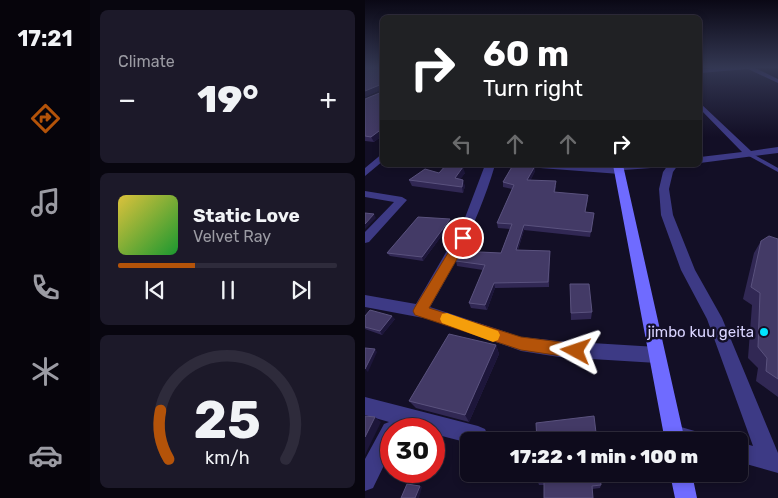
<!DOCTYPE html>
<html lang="en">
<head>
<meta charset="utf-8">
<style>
	:root { --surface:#0e0b1c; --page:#1c1929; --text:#f1f3f6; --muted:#9b9ba3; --line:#2e2b3b; --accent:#b45309 }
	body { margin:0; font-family:Rubik,sans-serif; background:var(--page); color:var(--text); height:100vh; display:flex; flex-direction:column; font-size:19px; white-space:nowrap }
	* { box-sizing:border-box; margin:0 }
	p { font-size:16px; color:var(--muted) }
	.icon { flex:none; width:28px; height:28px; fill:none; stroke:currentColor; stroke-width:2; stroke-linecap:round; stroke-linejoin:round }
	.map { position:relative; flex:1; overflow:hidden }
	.details { display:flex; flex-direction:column; gap:10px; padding:10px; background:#08060f; width:275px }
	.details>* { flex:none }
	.banner { position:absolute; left:15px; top:15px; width:322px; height:152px; border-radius:8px; box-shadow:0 2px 8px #0003,0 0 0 1px var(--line); background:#202124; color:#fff; overflow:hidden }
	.speed { position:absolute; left:15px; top:418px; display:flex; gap:10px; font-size:25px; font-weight:700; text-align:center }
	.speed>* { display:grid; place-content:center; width:65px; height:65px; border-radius:50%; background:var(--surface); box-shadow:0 2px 8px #0003,0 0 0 1px var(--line); line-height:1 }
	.speed .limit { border:8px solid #d22; background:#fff; color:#111 }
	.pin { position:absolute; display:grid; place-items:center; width:42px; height:42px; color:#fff; margin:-21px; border:2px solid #fff; border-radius:50%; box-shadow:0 1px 5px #0007 }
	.me { position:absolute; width:55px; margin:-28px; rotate:275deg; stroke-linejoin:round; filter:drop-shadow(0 0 4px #0008) }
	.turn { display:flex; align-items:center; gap:18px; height:105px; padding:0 20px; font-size:22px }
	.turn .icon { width:65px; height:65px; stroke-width:2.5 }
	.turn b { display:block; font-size:35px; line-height:42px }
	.lanes { display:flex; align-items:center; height:48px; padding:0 20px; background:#0003; justify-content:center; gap:25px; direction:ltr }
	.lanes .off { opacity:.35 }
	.big { font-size:38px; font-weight:800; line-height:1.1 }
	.details .widget { flex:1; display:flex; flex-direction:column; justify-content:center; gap:8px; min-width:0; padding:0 18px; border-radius:8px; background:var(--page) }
	.details .dial { align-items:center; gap:0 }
	.dial svg { height:130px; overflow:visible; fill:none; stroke:var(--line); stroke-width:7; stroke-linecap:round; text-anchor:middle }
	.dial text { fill:var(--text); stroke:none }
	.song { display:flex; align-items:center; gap:15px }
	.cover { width:60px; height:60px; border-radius:8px; background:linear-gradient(135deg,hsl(50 70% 55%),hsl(130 70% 35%)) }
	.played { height:5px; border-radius:2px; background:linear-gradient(90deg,var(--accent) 35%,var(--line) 35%) }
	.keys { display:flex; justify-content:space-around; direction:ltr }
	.heat { display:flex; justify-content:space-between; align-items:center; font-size:28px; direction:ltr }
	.trip { position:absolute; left:95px; top:432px; width:288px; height:50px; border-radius:8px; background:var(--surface); box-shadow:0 2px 8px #0003,0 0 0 1px var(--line); font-weight:800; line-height:50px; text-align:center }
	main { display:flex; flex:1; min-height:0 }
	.menu { display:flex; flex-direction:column; width:90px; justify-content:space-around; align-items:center; background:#06040b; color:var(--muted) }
	.menu .icon { width:35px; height:35px }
	.menu .on { color:var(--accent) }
	.menu b { font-size:22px; color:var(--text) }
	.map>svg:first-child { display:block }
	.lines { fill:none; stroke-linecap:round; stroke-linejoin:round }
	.lane { fill:#3d3a85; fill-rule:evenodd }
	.street { fill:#3d3a85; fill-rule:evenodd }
	.secondary { fill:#6f6bff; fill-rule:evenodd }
	.wall { fill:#312854 }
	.shaded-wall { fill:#1d163a }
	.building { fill:#433a66; stroke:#5a527e }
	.route { fill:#b45309; stroke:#753606 }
	.slow { fill:#f59e0b }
	.poi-dot { fill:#00e5ff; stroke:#130f26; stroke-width:2 }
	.labels { text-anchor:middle; stroke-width:5; stroke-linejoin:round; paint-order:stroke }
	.near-poi-label { font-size:15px; fill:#d9d4ff; stroke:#130f26; text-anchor:end }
</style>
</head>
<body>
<main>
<nav class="menu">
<b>17:21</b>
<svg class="icon on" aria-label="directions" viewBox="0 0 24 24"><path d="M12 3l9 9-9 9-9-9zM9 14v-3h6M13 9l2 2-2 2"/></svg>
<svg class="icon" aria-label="music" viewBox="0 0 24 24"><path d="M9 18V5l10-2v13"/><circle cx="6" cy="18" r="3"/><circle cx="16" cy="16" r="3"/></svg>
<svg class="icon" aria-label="phone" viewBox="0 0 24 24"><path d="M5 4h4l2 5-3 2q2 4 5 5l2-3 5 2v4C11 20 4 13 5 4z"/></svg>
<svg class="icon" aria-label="climate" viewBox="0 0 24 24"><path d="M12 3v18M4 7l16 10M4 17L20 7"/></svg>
<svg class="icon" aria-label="car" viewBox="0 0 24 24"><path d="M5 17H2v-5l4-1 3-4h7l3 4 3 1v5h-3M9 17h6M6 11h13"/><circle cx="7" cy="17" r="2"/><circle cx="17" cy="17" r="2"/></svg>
</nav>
<section class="details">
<div class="widget"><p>Climate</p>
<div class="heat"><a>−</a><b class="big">19°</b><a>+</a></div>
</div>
<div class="widget">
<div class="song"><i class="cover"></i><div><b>Static Love</b><p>Velvet Ray</p></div></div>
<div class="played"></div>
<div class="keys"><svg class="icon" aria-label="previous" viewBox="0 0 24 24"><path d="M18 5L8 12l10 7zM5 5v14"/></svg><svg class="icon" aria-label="pause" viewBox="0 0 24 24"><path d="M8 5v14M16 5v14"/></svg><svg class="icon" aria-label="next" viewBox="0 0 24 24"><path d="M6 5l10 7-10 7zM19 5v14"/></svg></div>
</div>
<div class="widget dial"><svg viewBox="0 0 100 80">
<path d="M14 69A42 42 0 1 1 86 69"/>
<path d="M14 69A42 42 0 0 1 9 39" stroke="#b45309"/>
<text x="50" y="56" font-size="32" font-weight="700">25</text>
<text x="50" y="72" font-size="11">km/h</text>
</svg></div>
</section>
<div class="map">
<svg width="413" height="498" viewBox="0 0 413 498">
	<rect width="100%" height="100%" fill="#130f26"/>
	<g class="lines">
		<!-- lane -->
		<path class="lane" d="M 382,153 L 386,153 L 413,168 L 413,172 L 382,155 Z"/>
		<!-- street -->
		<path class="street" d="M 364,67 L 392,67 L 390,68 L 413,79 L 413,83 L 383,69 L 335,73 L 335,69 Z
			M 335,103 L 386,151 L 413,147 L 413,153 L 335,163 L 335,157 L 377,152 L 335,109 Z
			M 18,153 L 18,161 L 0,176 L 0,168 Z
			M 120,165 L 130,165 C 115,216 92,261 65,307 L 156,337 L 194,341 L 292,347 L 298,349 L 300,355 L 298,361 L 292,363 L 194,357 L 156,351 L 69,320 L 0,307 L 0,295 L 51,304 L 98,223 Z
			M 170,165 L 249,168 L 256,165 L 291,165 L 286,168 L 259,170 L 255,174 L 175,168 Z
			M 303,165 L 313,165 L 308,172 L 304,189 L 308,215 L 330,270 L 357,318 L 413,453 L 413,473 L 374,462 L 374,442 L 388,446 L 342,319 L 316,270 L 296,215 L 294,189 L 298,172 Z
			M 0,191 L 37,197 L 42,200 L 4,242 L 0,243 L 0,232 L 29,202 L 0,197 Z
			M 0,397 L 113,426 L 120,429 L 123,436 L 121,441 L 104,441 L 104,443 L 69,434 L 69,429 L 50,429 L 33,424 L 35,429 L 26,429 L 26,451 L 8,488 L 0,491 L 0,459 L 19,424 L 24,422 L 0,415 Z
			M 309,425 L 340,434 L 343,441 L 302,441 L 299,435 L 302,428 Z"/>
		<!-- secondary -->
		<path class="secondary" d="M 248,165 L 258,165 L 320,441 L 300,441 Z
			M 305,474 L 327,474 L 332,498 L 310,498 Z"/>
	</g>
	<!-- wall -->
	<path class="wall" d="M 18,67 L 18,135 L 9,142 L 0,141 L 0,99 L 17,92 L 17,89 L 0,97 Z
		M 170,166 L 170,171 L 165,181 L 191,186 L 190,193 L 223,200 L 220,212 L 229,213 L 225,237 L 159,230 L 153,250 L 185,251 L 184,287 L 130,288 L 122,310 L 106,308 L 104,303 L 118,270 L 92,266 L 91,261 L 136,253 L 145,229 L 133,228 L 132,223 L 147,189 L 138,187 L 138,182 Z
		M 74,173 L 100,173 L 95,179 L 100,186 L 98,193 L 47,186 L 44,180 Z
		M 86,223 L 58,261 L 25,256 L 22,253 Z
		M 413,239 L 413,397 L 391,381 L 393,368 L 383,358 L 387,305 L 378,299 L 389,253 L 396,241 Z
		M 205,284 L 227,312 L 226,319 L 206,320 Z
		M 0,316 L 30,319 L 17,335 L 0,329 Z
		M 131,345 L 134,354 L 104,422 L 51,408 L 44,401 Z
		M 173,474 L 236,485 L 235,488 L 227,489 L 179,485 L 174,485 L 173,482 Z"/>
	<!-- shaded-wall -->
	<path class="shaded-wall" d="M 17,84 L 18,89 L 0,97 L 0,91 Z
		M 18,128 L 18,135 L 9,142 L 6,137 Z
		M 170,166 L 170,171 L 163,185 L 162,180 Z
		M 98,167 L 100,173 L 92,184 L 90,178 Z
		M 98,180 L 100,186 L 98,193 L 97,187 Z
		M 9,214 L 11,218 L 0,229 L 0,224 Z
		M 85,219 L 86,223 L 58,261 L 57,257 Z
		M 159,225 L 159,230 L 151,255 L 151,250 Z
		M 129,283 L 130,288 L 122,310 L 120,305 Z
		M 27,316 L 30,319 L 17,335 L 15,331 Z
		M 131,345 L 134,354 L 104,422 L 100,415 Z
		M 10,349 L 12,352 L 3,372 L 0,369 Z
		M 10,417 L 16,422 L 0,455 L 0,437 Z
		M 55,486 L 57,487 L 54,498 L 50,498 Z"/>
	<!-- building -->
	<path class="building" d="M 0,67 L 18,67 L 18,73 L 14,74 L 18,74 L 18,128 L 6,137 L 0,136 L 0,99 L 17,92 L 17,84 L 0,91 Z
		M 81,165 L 98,167 L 90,178 L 98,180 L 97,187 L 44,180 L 60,169 L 74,173 Z
		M 148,165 L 170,166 L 162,180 L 191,181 L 189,192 L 223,195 L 220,212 L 229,213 L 226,232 L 159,225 L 151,250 L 185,251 L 183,282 L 129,283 L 120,305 L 104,303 L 120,265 L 91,261 L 91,255 L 94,251 L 136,253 L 147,224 L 132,223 L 149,185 L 138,182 Z
		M 0,213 L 9,214 L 0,224 Z
		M 53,217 L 85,219 L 57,257 L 22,253 Z
		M 404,236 L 413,239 L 413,379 L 401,371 L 402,358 L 393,347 L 395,293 L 386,287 L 396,241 Z
		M 205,284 L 224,284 L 227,312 L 206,313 Z
		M 5,310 L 27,316 L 15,331 L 0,327 L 0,316 Z
		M 84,334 L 131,345 L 100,415 L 44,401 Z
		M 0,348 L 10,349 L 0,369 Z
		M 0,416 L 10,417 L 0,437 Z
		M 229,416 L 232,441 L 172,441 L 171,423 Z
		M 173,474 L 235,474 L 236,485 L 227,486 L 228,498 L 179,498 L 179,481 L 173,482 Z
		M 42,484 L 55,486 L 50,498 L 36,498 Z"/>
	<!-- sky -->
	<linearGradient id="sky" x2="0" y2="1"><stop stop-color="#0a0815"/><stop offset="0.49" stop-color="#333752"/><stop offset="1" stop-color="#333752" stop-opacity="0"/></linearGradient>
	<rect width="413" height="137" fill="url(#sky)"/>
	<!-- route -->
	<path class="route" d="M 98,234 L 104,238 L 64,308 L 156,337 L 211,344 L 216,346 L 219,351 L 216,356 L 211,358 L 156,350 L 50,315 L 48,311 L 50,307 L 94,235 Z"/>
	<!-- slow -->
	<path class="slow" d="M 82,313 L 133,331 L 135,335 L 133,340 L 128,342 L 77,323 L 75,319 L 77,314 Z"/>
	<!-- markers -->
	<circle class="poi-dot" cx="399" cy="332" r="5"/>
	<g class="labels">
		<!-- near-poi labels -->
		<g class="near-poi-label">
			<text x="389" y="337">jimbo kuu geita</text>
		</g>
	</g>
</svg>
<div class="speed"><div class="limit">30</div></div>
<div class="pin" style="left:98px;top:238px;background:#d93025"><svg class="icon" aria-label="arrive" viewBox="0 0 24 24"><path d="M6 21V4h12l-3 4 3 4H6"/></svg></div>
<svg class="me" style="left:211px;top:351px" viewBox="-20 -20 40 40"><path d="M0-17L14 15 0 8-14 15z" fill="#b45309" stroke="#fff" stroke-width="4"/></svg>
<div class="trip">17:22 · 1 min · 100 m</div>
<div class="banner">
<div class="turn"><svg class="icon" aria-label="right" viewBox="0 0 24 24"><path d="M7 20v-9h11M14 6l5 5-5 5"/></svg><div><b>60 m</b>Turn right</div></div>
<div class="lanes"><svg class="icon off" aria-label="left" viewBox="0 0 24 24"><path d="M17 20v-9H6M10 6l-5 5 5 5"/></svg><svg class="icon off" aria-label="ahead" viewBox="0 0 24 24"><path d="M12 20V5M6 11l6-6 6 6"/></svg><svg class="icon off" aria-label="ahead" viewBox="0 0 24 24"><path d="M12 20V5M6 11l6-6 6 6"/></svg><svg class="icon" aria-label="right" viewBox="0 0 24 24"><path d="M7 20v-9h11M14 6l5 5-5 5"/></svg></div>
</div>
</div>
</main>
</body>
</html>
